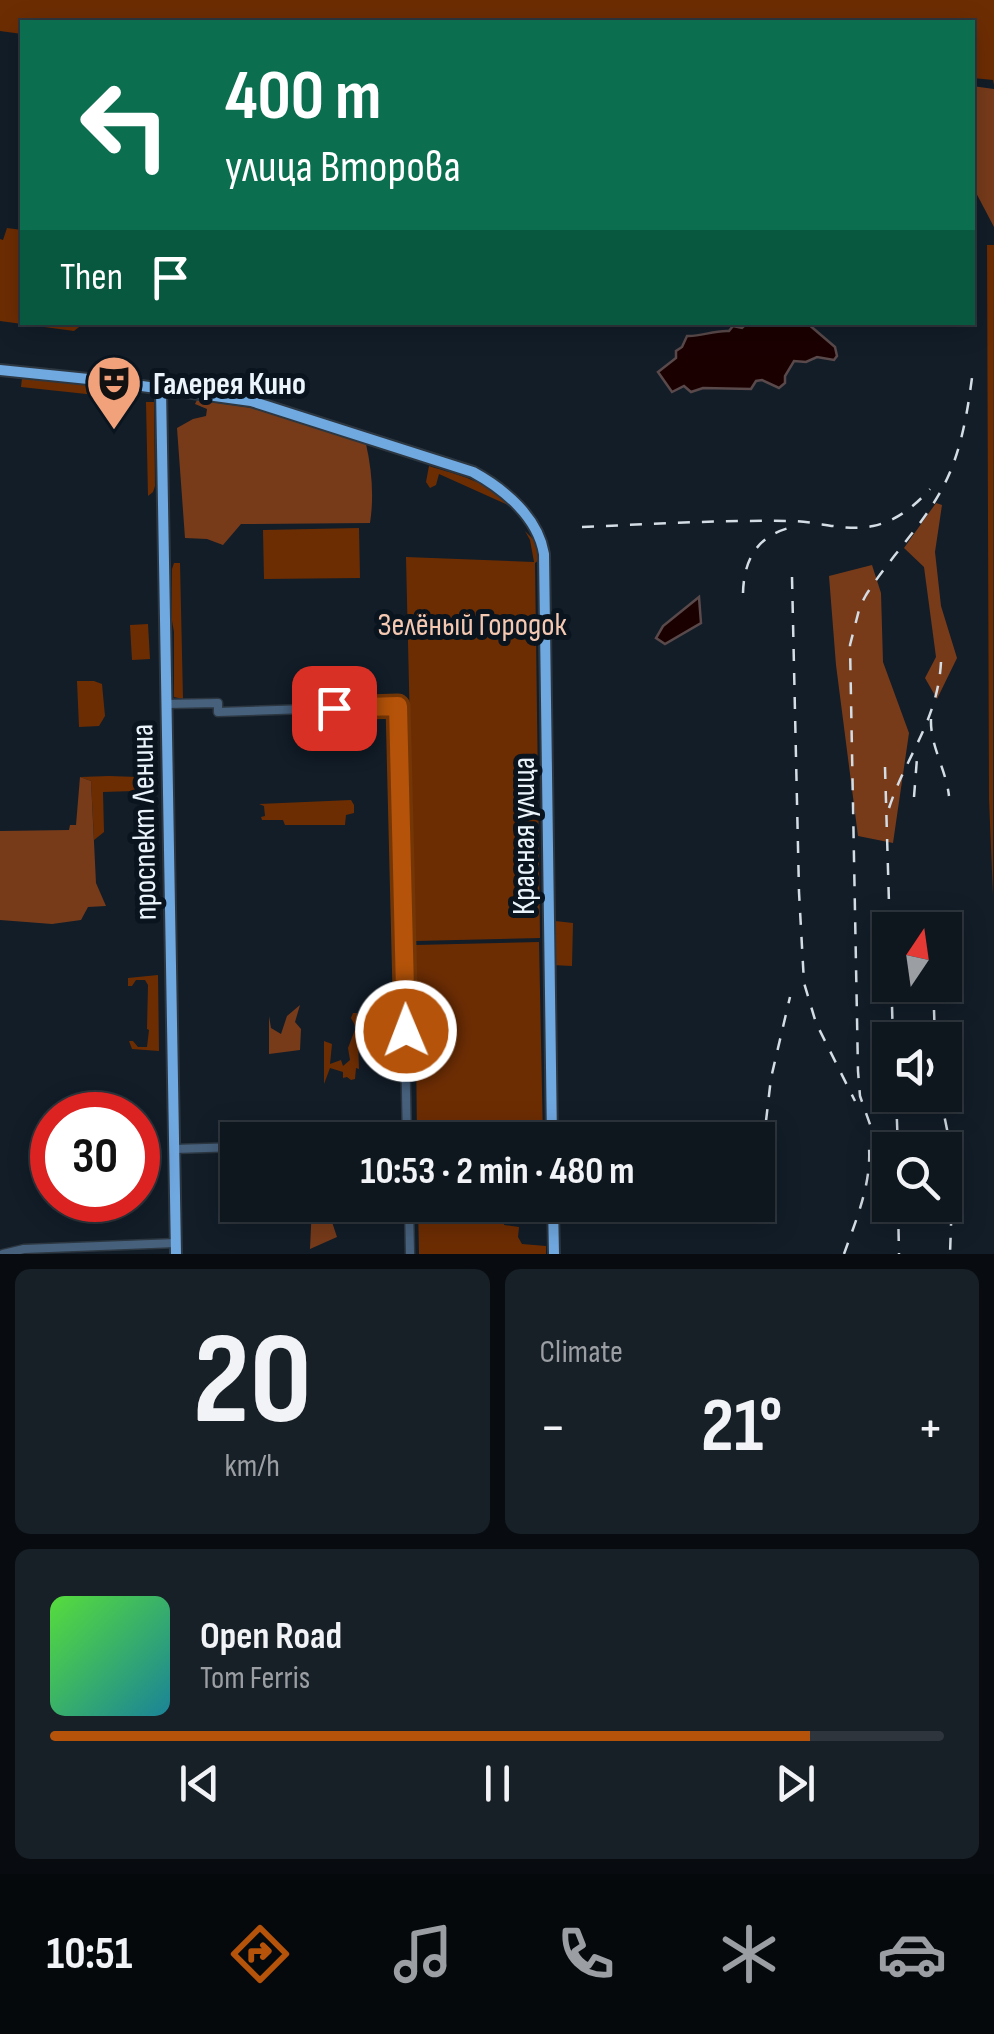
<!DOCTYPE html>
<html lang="en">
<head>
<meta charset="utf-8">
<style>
	:root { --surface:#0e161e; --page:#171f27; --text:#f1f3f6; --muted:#9b9fa4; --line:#2e353c; --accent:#b45309 }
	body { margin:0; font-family:"Sofia Sans Condensed",sans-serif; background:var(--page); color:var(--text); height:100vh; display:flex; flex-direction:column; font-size:38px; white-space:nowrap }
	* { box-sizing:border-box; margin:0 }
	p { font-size:32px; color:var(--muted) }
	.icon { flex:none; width:55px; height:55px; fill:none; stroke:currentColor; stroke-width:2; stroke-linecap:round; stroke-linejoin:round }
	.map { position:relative; height:1254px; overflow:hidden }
	.side { display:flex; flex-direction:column; gap:15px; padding:15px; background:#080c10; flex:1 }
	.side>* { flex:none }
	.guide { position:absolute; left:20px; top:20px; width:955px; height:305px; border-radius:0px; box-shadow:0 5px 25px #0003,0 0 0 2px var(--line); background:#0b6e4f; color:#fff; overflow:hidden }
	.needle { width:65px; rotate:13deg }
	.fabs { position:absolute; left:872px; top:912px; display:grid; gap:20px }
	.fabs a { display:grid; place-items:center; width:90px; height:90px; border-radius:0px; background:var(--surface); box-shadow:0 5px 25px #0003,0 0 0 2px var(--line); font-size:50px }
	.speed { position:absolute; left:30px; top:1092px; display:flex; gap:20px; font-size:50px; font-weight:700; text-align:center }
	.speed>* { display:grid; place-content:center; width:130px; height:130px; border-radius:50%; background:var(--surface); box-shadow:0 5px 25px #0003,0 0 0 2px var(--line); line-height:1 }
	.speed .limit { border:15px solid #d22; background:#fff; color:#111 }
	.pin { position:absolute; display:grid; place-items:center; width:85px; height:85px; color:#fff; margin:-42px; border-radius:20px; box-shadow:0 5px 15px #0006 }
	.me { position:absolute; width:110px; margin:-55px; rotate:359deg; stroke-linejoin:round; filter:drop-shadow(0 0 8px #0008) }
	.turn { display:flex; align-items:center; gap:35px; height:210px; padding:0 40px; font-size:45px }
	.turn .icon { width:130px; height:130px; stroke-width:2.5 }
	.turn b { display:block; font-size:70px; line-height:85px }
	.then { display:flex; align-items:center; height:95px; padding:0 40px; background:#0003; gap:20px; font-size:38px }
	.big { font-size:75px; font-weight:700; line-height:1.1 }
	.side .widget { flex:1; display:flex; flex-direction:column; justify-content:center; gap:15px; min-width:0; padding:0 35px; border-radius:15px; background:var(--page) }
	.side .dial { align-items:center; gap:0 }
	.dial b { font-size:130px; line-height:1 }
	.song { display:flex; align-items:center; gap:30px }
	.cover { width:120px; height:120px; border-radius:15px; background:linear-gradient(135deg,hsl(110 70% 55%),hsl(190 70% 35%)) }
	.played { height:10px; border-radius:5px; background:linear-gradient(90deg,var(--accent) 85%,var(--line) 85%) }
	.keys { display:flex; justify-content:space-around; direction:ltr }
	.heat { display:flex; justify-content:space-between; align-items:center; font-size:55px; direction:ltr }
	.side .tiles { flex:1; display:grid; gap:15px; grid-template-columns:1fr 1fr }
	.widget:last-child { grid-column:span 2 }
	.trip { position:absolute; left:220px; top:1122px; width:555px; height:100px; border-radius:0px; background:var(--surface); box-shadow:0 5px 25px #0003,0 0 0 2px var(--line); font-weight:700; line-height:100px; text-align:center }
	.tab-bar { display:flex; height:160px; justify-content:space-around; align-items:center; background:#06090c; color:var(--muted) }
	.tab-bar .icon { width:70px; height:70px }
	.tab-bar .on { color:var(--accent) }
	.tab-bar b { font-size:45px; color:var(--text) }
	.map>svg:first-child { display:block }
	.green { fill:#6d2d03 }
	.forest { fill:#773b1a }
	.water { fill:#1b0000; stroke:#59494b; stroke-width:2.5 }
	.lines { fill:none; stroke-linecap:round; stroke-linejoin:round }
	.minor-casing { stroke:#2c3741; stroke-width:11 }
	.major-casing { stroke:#2c3741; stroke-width:14 }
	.minor { stroke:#47617d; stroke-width:8 }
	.major { stroke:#70a8e0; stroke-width:10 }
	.rail { stroke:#d4dce4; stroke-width:2.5; stroke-dasharray:12 12; stroke-linecap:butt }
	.route-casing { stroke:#753606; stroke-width:25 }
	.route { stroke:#b45309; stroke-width:18 }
	.labels { text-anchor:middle; stroke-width:10; stroke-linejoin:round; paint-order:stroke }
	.poi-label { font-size:32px; font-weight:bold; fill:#ebf3fb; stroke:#09141e; text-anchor:start }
	.park-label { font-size:32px; fill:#f5c8b2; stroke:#09141e }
	.street-label { font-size:32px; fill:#ebf3fb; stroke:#09141e }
</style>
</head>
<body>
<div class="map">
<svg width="994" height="1254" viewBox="0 0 994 1254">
	<rect width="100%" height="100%" fill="#121d28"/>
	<!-- green -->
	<path class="green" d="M 0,0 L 994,0 L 994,85 L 993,80 L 973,78 L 972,22 L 22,22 L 22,34 L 0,31 Z
		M 7,228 L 22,230 L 22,322 L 84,323 L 74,331 L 0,321 L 0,239 L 3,240 Z
		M 987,245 L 994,245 L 993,896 L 989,799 Z
		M 22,378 L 104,386 L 108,390 L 105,396 L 21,387 Z
		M 146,402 L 154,402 L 155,486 L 153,492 L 148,496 Z
		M 429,466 C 458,475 488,481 508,505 L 439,474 L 436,485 L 430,488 L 426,482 Z
		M 359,528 L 360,578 L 264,579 L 263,530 Z
		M 525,531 L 535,541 L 540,559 L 535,563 L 540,938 L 415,941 L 406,557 L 534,562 L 530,540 Z
		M 174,563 L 180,563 L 183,699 L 174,697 L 174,632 L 172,621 L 172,569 Z
		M 148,624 L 150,659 L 132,660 L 130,625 Z
		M 77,681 L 94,681 L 102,684 L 105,716 L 99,726 L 79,727 Z
		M 109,776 L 138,777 L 138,787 L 134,791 L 103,792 L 104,832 L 94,840 L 91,781 L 80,777 Z
		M 146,778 L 155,778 L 156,875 L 150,875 L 147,871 Z
		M 351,800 L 354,805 L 354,813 L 346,815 L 345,825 L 285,825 L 283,820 L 262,820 L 261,817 L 265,816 L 264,806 L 259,804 Z
		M 555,921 L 573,923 L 572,966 L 552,965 L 552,923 Z
		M 539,942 L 543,1140 L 417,1140 L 415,945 Z
		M 158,975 L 159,1051 L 132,1049 L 129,1041 L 133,1041 L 138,1047 L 147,1047 L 149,1030 L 147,1029 L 148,985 L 145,980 L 136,980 L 132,986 L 128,986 L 128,978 Z
		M 353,1013 L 357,1013 L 359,1069 L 356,1068 L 355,1079 L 351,1080 L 347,1077 L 343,1078 L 343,1072 L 330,1068 L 324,1084 L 324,1041 L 332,1044 L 330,1064 L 341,1060 L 343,1066 L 350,1060 L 348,1048 L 356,1027 L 351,1018 Z
		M 418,1205 L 503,1205 L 504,1225 L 519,1227 L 518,1237 L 522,1244 L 546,1246 L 546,1254 L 419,1254 Z"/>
	<!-- forest -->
	<path class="forest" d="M 972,86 L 994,89 L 994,227 L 973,187 Z
		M 197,400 L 252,408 L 366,444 C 372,470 374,498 370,523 L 241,524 L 223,545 L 207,539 L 185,538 L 177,428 L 193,419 L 206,416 L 207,409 L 195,404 Z
		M 936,503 L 942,505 L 935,552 L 941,606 L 957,658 L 937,699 L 925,678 L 936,657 L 924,567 L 904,548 Z
		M 872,565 L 881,593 L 883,662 L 909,733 L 893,843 L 858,836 L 836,665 L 829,576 Z
		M 80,777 L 91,781 L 96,883 L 106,906 L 88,907 L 81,920 L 52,924 L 0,920 L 0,831 L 69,830 L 70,825 L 76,825 Z
		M 300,1005 L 295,1022 L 301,1029 L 300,1050 L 269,1054 L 269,1016 L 271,1028 L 281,1034 L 287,1016 Z
		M 312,1205 L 337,1205 L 337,1216 L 331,1219 L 337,1237 L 310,1249 Z"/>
	<!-- water -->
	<path class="water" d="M 747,323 L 807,323 L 835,347 L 837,356 L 834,360 L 817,357 L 806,362 L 794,361 L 785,376 L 785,383 L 779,388 L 762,380 L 756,381 L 751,389 L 703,388 L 691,392 L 684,386 L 672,392 L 658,372 L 676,358 L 676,351 L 682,347 L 687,336 C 700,337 714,330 729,331 L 733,326 L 742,328 Z
		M 699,597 L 701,623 L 665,644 L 656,638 L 663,626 Z"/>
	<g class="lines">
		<!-- minor casing -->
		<g class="minor-casing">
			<path id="minor" d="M 166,704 L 218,703 L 218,712 L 398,706 L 407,1140
				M 174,1149 L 238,1147
				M 409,1205 L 410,1254
				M 3,1254 L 24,1249 L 176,1243"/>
		</g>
		<!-- major casing -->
		<g class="major-casing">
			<path id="major" d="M 0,370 L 98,380 L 251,401 L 473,472 C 504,489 538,517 544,554 L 552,1140
				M 161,389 L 176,1254
				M 553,1205 L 554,1254"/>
		</g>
		<!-- minor -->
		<use href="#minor" class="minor"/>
		<!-- major -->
		<use href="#major" class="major"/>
		<!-- rail -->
		<path class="rail" d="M 582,527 C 651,524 720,520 789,521 C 817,521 845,532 873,526 C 896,521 914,507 930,489
			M 792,577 L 799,892 L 804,983 L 816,1023 L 855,1101
			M 743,593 C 744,556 760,533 797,526
			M 931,719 C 930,746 946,769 949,796
			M 885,767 L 893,1040
			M 914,797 L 917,758
			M 889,808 C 906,756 938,720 941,662
			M 934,1010 L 935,1040
			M 896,1095 L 898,1150
			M 940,1095 L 950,1144 L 953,1169 L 950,1254
			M 766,1121 L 771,1078 L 790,997
			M 873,1137 L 890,1173
			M 878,1147 L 860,1096 L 858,1071 L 850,645 L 860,606 L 866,595 C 890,557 925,523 944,485 C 962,450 968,409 973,370
			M 898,1205 L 899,1254
			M 844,1254 C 857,1217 874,1179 868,1138"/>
	</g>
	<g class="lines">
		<!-- route casing -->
		<g class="route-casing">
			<path id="route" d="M 334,708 L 398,706 L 406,1031"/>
		</g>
		<!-- route -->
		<use href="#route" class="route"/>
	</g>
	<!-- icons -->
	<defs>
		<g id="theatre-pin" transform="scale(2.875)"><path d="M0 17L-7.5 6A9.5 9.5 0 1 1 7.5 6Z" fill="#f1a27b" stroke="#09141e"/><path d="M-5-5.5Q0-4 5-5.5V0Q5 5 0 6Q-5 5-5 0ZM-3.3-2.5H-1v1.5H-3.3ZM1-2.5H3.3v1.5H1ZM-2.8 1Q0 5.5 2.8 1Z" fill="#111"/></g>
	</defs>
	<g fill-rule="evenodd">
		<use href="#theatre-pin" x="114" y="383"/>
	</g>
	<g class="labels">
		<!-- poi labels -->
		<g class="poi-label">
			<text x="153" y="394">Галерея Кино</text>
		</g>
		<!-- park labels -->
		<g class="park-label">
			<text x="472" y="635">Зелёный Городок</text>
		</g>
		<!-- street labels -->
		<g class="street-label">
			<text transform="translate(143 822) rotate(-91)" y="11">проспект Ленина</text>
			<text transform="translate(523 836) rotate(-90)" y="11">Красная улица</text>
		</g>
	</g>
</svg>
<div class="fabs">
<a><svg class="needle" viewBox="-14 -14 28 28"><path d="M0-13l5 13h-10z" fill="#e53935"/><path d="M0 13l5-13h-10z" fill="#9b9fa4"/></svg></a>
<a><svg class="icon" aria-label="sound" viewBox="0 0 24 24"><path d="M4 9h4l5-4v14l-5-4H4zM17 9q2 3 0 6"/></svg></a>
<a><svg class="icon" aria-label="search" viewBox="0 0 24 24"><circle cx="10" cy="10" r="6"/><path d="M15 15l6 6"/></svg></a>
</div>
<div class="speed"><div class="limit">30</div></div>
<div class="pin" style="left:334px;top:708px;background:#d93025"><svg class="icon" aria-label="arrive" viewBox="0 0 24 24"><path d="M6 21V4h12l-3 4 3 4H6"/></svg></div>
<svg class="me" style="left:406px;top:1031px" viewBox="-20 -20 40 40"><circle r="17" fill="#b45309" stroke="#fff" stroke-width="3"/><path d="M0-11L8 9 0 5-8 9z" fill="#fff"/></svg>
<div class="trip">10:53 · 2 min · 480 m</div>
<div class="guide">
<div class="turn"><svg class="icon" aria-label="left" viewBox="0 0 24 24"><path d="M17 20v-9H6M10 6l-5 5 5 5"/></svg><div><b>400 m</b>улица Второва</div></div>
<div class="then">Then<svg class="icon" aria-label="arrive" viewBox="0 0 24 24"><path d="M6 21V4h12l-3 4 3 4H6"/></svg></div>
</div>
</div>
<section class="side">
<div class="tiles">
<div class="widget dial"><b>20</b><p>km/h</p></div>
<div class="widget"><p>Climate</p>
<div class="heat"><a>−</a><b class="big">21°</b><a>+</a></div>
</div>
<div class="widget">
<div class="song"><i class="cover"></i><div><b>Open Road</b><p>Tom Ferris</p></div></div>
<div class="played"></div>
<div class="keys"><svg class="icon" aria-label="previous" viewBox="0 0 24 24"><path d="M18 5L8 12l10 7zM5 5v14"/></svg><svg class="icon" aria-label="pause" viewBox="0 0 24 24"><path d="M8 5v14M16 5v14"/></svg><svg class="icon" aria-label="next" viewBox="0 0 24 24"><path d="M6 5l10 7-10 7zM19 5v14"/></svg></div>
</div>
</div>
</section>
<nav class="tab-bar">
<b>10:51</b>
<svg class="icon on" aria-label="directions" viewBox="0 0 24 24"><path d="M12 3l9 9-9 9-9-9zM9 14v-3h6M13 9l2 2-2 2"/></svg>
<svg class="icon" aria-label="music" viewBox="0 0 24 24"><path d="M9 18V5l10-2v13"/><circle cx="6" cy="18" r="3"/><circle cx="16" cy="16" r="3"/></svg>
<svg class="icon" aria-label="phone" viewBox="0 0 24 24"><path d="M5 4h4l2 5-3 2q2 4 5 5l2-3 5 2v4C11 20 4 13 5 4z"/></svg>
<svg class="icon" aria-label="climate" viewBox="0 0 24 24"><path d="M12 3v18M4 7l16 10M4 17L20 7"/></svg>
<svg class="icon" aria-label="car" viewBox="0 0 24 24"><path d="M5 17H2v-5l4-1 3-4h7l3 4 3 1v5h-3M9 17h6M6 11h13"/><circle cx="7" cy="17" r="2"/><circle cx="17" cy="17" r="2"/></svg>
</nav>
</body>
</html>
